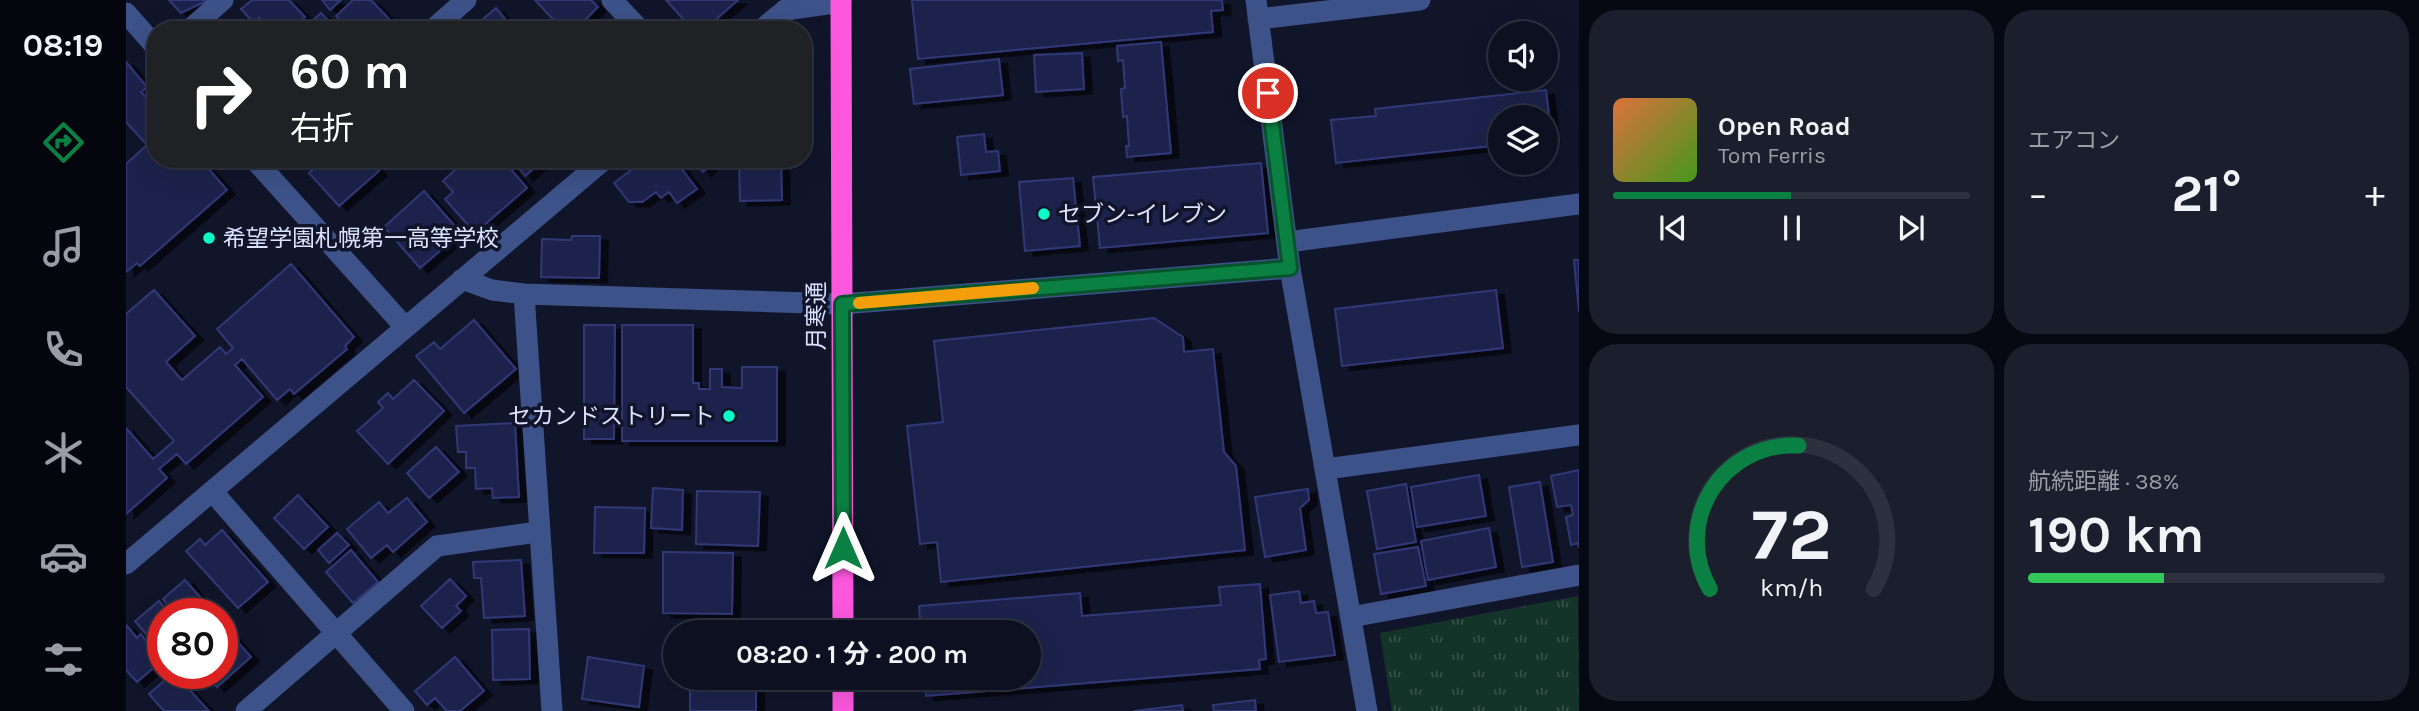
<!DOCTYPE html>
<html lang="ja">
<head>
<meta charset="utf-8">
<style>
	:root { --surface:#0d1020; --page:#1b1e2d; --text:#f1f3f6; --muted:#9a9da5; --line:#2d303e; --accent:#0b8043 }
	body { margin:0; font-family:Karla,"Noto Sans JP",sans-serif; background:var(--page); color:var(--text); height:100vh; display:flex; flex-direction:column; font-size:26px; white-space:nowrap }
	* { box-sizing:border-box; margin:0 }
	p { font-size:23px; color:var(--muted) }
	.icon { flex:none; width:38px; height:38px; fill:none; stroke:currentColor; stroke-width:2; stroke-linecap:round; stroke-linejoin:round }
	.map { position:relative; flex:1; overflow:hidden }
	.drawer { display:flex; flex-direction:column; gap:10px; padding:10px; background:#070912; width:840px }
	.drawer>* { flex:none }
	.banner { position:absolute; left:21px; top:21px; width:665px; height:147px; border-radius:28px; box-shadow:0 7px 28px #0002,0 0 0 2px var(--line); background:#202124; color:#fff; overflow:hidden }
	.buttons { position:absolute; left:1362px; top:21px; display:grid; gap:14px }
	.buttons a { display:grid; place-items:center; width:70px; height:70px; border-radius:50%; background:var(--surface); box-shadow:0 7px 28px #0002,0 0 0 2px var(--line); font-size:35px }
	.speed { position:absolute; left:21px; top:598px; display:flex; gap:14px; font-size:35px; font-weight:700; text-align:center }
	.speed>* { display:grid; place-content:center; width:91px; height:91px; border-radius:50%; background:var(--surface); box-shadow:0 7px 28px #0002,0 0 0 2px var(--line); line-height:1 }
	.speed .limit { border:10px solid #d22; background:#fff; color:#111 }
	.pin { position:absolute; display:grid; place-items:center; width:60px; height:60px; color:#fff; margin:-30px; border:4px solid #fff; border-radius:50%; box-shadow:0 2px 7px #0007 }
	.me { position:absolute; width:77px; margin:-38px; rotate:0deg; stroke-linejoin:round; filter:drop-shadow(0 0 5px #0008) }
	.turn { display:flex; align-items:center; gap:24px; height:147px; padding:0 28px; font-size:32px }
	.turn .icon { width:91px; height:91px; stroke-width:2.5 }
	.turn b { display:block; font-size:49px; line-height:60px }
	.big { font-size:52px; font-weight:700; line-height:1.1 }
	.drawer .tile { flex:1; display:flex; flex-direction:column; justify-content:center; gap:10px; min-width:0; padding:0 24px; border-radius:28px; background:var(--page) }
	.drawer .dial { align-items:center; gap:0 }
	.dial svg { height:182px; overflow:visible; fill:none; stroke:var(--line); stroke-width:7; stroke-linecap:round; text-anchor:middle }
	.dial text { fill:var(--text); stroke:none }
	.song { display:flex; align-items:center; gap:21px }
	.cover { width:84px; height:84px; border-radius:10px; background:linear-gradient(135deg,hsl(20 70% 55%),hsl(100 70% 35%)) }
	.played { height:7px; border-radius:4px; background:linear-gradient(90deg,var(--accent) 50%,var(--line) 50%) }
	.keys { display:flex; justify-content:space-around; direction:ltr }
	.heat { display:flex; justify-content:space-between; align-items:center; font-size:38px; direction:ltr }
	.charge { height:10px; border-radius:5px; background:linear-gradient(90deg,#34c759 38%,var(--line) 0) }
	.drawer .tiles { flex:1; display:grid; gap:10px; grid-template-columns:repeat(2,1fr) }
	.trip { position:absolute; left:537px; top:620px; width:378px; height:70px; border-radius:35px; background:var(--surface); box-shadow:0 7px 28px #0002,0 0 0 2px var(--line); font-weight:700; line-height:70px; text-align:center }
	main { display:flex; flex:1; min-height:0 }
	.dock { display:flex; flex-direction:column; width:126px; justify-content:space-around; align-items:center; background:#05060d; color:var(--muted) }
	.dock .icon { width:49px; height:49px }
	.dock .active { color:var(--accent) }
	.dock b { font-size:32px; color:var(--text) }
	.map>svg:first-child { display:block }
	.grass { fill:url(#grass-tufts) }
	.building { fill:#1d234b; stroke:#303977; stroke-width:2; filter:url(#shadow) }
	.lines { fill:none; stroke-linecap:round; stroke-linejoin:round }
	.minor { stroke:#3d5289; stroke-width:21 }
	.highway { stroke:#fd57dd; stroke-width:21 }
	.route-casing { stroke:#07532c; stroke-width:18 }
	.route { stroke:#0b8043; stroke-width:12 }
	.slow { stroke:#f59e0b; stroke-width:12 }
	.poi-dot { fill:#09fdc6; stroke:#11152a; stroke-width:2.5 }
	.labels { text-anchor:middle; stroke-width:7; stroke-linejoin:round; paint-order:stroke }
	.poi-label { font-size:23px; fill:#dbe2ff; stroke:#11152a; text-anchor:start }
	.street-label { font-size:23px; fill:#dbe2ff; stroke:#11152a }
</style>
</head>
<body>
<main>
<nav class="dock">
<b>08:19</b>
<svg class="icon active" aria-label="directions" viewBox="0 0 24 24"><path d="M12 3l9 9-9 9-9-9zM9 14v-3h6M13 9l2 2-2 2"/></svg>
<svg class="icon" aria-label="music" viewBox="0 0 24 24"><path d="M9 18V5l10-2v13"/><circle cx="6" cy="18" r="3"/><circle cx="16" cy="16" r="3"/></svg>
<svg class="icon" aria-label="phone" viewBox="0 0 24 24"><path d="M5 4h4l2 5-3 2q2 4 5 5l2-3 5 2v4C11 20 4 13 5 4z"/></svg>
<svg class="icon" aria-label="climate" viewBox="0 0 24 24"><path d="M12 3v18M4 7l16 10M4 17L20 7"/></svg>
<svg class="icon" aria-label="car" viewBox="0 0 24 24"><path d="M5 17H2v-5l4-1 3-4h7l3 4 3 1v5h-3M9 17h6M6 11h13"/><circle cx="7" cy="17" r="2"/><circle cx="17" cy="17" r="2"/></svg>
<svg class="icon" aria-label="filters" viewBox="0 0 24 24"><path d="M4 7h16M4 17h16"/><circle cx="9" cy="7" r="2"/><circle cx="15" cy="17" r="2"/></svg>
</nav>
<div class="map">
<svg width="1453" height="711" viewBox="0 0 1453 711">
	<defs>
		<pattern id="grass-tufts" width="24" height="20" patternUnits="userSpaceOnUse" patternTransform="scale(1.75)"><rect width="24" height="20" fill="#143429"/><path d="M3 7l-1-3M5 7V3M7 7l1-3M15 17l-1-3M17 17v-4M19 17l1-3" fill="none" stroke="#365149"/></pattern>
		<filter id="shadow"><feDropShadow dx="8" dy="4.5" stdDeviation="0" flood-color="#0009"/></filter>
	</defs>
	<rect width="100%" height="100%" fill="#11152a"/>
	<!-- grass -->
	<path class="grass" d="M 1452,596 L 1453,711 L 1266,711 L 1254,633 Z"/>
	<!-- building -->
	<path class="building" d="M 43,0 L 82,0 L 55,13 Z
		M 126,0 L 163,0 L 179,17 L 165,30 L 143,30 L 133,18 L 128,23 L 115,9 Z
		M 196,0 L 215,0 L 204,10 Z
		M 227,0 L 245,0 L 263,19 L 252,30 L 223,30 L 210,16 Z
		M 409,0 L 465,0 L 472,7 L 449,30 L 437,30 Z
		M 540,0 L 612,0 L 578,30 L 567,30 Z
		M 786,0 L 1096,0 L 1097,10 L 1085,11 L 1087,32 L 792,59 Z
		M 370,8 L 388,30 L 344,30 Z
		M 195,13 L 211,30 L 176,30 Z
		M 1035,42 L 1045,153 L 1001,157 L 1000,146 L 1003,146 L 1001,116 L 997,117 L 995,89 L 999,88 L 997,60 L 992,61 L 991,46 Z
		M 956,53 L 958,89 L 910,92 L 908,55 Z
		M 873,59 L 877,95 L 788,104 L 784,69 Z
		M 0,62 L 21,87 L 15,92 L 30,108 L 30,159 L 74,159 L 101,190 L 14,266 L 11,263 L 0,272 L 0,164 L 21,145 L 0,122 Z
		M 1420,90 L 1426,139 L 1419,140 L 1419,117 L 1374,117 L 1374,145 L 1210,163 L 1205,120 L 1250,116 L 1249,109 Z
		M 858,134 L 860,152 L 872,151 L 874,171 L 835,175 L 831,137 Z
		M 198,159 L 243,159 L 253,171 L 213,206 L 183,173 Z
		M 341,159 L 376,159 L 401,188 L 349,233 L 319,199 L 327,192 L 317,181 Z
		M 386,159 L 419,159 L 399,176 Z
		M 520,159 L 548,159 L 571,189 L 551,203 L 543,192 L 535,198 L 530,192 L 516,202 L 503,202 L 488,183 Z
		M 566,159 L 591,159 L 577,172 Z
		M 613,159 L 655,159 L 656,200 L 614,201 Z
		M 1135,163 L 1142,233 L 974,248 L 967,177 Z
		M 947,178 L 954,246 L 899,251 L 893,182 Z
		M 298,191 L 335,233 L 294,268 L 258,227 Z
		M 446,236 L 474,236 L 473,278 L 415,277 L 416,239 L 445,240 Z
		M 1448,260 L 1453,260 L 1453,312 Z
		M 165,264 L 228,337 L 219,346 L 221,349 L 168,394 L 164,389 L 151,400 L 116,359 L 109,365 L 137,397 L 60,464 L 51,454 L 33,469 L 41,478 L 0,514 L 0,428 L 27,459 L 48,441 L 0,387 L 0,314 L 28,290 L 69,336 L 40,362 L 56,380 L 94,347 L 100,354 L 107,348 L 91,329 Z
		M 1370,290 L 1377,348 L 1216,366 L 1209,309 Z
		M 1028,318 L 1057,337 L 1058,352 L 1087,349 L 1098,452 L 1110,466 L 1119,550 L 815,582 L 811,542 L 794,544 L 781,426 L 817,422 L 808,341 Z
		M 348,320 L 390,369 L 338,413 L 290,356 L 308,342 L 314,349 Z
		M 458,325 L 489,325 L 488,439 L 458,439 Z
		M 496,325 L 567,325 L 567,383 L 573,383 L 573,389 L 584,389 L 584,369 L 596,369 L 596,387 L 616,388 L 616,367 L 651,367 L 651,441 L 496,441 Z
		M 288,380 L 318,411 L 262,464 L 231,431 L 257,408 L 252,402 L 262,393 L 267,399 Z
		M 389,423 L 393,497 L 367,498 L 366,488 L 350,489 L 349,468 L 340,468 L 340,452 L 332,452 L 330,426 Z
		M 310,447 L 333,472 L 303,498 L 281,473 Z
		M 1453,470 L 1453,548 L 1452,543 L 1445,545 L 1440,517 L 1447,515 L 1445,505 L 1431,507 L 1425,476 Z
		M 1353,475 L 1360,516 L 1291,527 L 1285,487 Z
		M 1414,482 L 1427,562 L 1396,567 L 1383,487 Z
		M 1280,484 L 1290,542 L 1251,549 L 1241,491 Z
		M 527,488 L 557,490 L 556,530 L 525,528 Z
		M 1182,489 L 1183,500 L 1174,508 L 1180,550 L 1139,557 L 1129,497 Z
		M 571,491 L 634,492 L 632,546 L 570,544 Z
		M 172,495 L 202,527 L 178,549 L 148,518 Z
		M 281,498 L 301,522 L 267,552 L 261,545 L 245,558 L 221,529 L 253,502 L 262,513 Z
		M 469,507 L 519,508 L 518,553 L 468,553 Z
		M 1363,528 L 1370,567 L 1302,580 L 1295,541 Z
		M 96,530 L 142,582 L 112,608 L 60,551 L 74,539 L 79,545 Z
		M 211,533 L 223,545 L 203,563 L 192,550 Z
		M 1292,547 L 1300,586 L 1255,594 L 1248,554 Z
		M 225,550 L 252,582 L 227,603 L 200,572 Z
		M 537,552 L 607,553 L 606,614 L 537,613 Z
		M 395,560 L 399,616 L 358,618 L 355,578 L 348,578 L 347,562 Z
		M 324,579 L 340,596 L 330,606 L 335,611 L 316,628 L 295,606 Z
		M 59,580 L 89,614 L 49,614 L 37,599 Z
		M 1134,584 L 1140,659 L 1133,660 L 1134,669 L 800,696 L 798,677 L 903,677 L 903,632 L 795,632 L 793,606 L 954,593 L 956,616 L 1095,605 L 1093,587 Z
		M 1173,591 L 1175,603 L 1188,601 L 1190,613 L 1202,612 L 1209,655 L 1153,662 L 1144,595 Z
		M 33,601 L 44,614 L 37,614 L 37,654 L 9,621 Z
		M 564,624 L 606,624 L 606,632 L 564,632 Z
		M 0,625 L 11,638 L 15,634 L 33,663 L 11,682 L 0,670 Z
		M 403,629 L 404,679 L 367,680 L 366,630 Z
		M 102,631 L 125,657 L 91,687 L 79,674 L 96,674 L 96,636 Z
		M 329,657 L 358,691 L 334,711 L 321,711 L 309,698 L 301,705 L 289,691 Z
		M 462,657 L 518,666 L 513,707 L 456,699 Z
		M 46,674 L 49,674 L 83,711 L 38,711 L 23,694 Z
		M 564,677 L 630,677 L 630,711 L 564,711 Z
		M 1129,700 L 1130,711 L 1088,711 L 1087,705 Z
		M 1056,705 L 1057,711 L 1008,711 Z"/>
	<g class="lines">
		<!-- minor -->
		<path class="minor" d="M 486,0 L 514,30
			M 1130,0 L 1164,268 L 1241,711
			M 0,13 L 30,47
			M 1132,19 L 1294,0
			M 63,30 L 97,0
			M 306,30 L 340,0
			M 635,30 L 659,10 L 715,2
			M 128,159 L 279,327
			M 1161,242 L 1453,204
			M 336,279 L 366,290 L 398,294 L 716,304 L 1164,268
			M 398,294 L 426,711
			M 1200,469 L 1453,435
			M 86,491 L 278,711
			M 0,564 L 479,159
			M 1225,617 L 1453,575
			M 120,711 L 311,546 L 412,532"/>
		<!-- highway -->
		<path class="highway" d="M 715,0 L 717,632
			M 717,677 L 717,711"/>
	</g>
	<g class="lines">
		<!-- route casing -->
		<g class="route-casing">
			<path id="route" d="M 717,548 L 716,304 L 1164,268 L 1142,93"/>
		</g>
		<!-- route -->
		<use href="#route" class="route"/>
		<!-- slow -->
		<path class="slow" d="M 733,303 L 907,288"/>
	</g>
	<!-- markers -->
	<g class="poi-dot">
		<circle cx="918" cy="214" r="7"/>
		<circle cx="83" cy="238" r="7"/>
		<circle cx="603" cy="416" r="7"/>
	</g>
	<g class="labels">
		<!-- poi labels -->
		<g class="poi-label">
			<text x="932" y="222">セブン-イレブン</text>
			<text x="97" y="246">希望学園札幌第一高等学校</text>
			<text x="589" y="424" text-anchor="end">セカンドストリート</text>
		</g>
		<!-- street labels -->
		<g class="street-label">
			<text transform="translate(690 316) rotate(-90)" y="8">月寒通</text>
		</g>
	</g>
</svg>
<div class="buttons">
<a><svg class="icon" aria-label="sound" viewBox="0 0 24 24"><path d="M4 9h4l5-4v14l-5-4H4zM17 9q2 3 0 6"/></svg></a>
<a><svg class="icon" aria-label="layers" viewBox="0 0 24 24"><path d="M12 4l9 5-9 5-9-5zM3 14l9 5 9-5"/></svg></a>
</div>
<div class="speed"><div class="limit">80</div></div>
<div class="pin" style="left:1142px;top:93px;background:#d93025"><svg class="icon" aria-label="arrive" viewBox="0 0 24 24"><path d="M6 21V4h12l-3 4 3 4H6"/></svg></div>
<svg class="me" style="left:717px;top:548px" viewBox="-20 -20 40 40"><path d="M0-17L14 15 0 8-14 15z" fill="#0b8043" stroke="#fff" stroke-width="4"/></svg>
<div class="trip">08:20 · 1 分 · 200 m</div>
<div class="banner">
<div class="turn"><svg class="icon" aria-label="right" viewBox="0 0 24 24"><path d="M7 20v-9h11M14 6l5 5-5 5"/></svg><div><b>60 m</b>右折</div></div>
</div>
</div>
<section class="drawer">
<div class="tiles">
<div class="tile">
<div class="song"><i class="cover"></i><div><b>Open Road</b><p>Tom Ferris</p></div></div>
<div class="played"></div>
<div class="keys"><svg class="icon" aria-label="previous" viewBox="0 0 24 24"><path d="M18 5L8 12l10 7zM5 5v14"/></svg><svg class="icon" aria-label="pause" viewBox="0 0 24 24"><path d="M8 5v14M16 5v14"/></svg><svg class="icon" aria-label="next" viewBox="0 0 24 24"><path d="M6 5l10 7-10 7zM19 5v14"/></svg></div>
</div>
<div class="tile"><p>エアコン</p>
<div class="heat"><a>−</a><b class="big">21°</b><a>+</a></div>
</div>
<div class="tile dial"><svg viewBox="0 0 100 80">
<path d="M14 69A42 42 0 1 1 86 69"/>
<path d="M14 69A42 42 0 0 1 53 6" stroke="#0b8043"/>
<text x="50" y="56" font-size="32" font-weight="700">72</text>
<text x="50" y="72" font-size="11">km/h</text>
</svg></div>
<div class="tile"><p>航続距離 · 38%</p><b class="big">190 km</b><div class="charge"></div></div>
</div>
</section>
</main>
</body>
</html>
